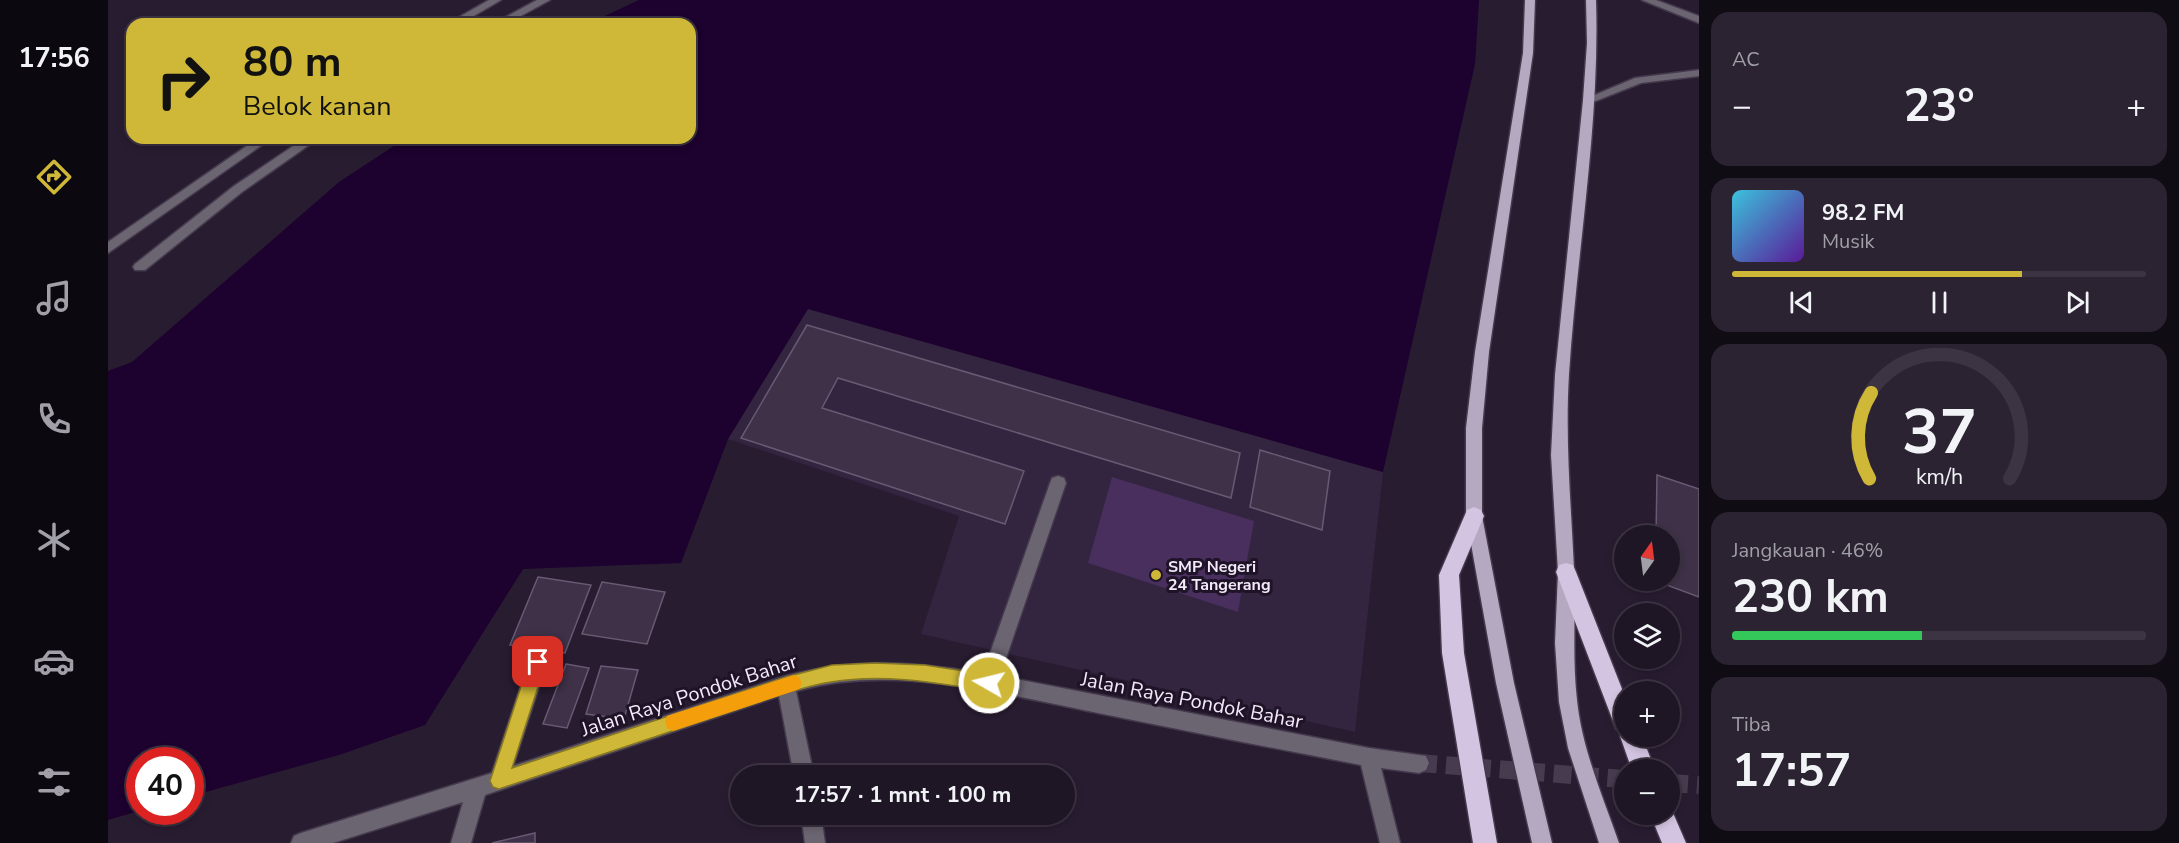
<!DOCTYPE html>
<html lang="id">
<head>
<meta charset="utf-8">
<style>
	:root { --surface:#1e1525; --page:#2b2232; --text:#f1f3f6; --muted:#a19fa7; --line:#3c3442; --accent:#cfb837 }
	body { margin:0; font-family:"Nunito Sans",sans-serif; background:var(--page); color:var(--text); height:100vh; display:flex; flex-direction:column; font-size:22px; white-space:nowrap }
	* { box-sizing:border-box; margin:0 }
	p { font-size:20px; color:var(--muted) }
	.icon { flex:none; width:33px; height:33px; fill:none; stroke:currentColor; stroke-width:2; stroke-linecap:round; stroke-linejoin:round }
	.map { position:relative; flex:1; overflow:hidden }
	.side { display:flex; flex-direction:column; gap:12px; padding:12px; background:#100c14; width:480px }
	.side>* { flex:none }
	.guide { position:absolute; left:18px; top:18px; width:570px; height:126px; border-radius:18px; box-shadow:0 3px 9px #0003,0 0 0 2px var(--line); background:#cfb837; color:#111; overflow:hidden }
	.needle { width:39px; rotate:14deg }
	.controls { position:absolute; left:1506px; top:525px; display:grid; gap:12px }
	.controls a { display:grid; place-items:center; width:66px; height:66px; border-radius:50%; background:var(--surface); box-shadow:0 3px 9px #0003,0 0 0 2px var(--line); font-size:30px }
	.speed { position:absolute; left:18px; top:747px; display:flex; gap:12px; font-size:30px; font-weight:700; text-align:center }
	.speed>* { display:grid; place-content:center; width:78px; height:78px; border-radius:50%; background:var(--surface); box-shadow:0 3px 9px #0003,0 0 0 2px var(--line); line-height:1 }
	.speed .limit { border:9px solid #d22; background:#fff; color:#111 }
	.pin { position:absolute; display:grid; place-items:center; width:51px; height:51px; color:#fff; margin:-26px; border-radius:12px; box-shadow:0 3px 9px #0006 }
	.me { position:absolute; width:66px; margin:-33px; rotate:278deg; stroke-linejoin:round; filter:drop-shadow(0 0 4px #0008) }
	.turn { display:flex; align-items:center; gap:21px; height:126px; padding:0 18px; font-size:27px }
	.turn .icon { width:78px; height:78px; stroke-width:2.5 }
	.turn b { display:block; font-size:42px; line-height:51px }
	.big { font-size:45px; font-weight:700; line-height:1.1 }
	.side .widget { flex:1; display:flex; flex-direction:column; justify-content:center; gap:9px; min-width:0; padding:0 21px; border-radius:18px; background:var(--page) }
	.side .dial { align-items:center; gap:0 }
	.dial svg { height:156px; overflow:visible; fill:none; stroke:var(--line); stroke-width:7; stroke-linecap:round; text-anchor:middle }
	.dial text { fill:var(--text); stroke:none }
	.song { display:flex; align-items:center; gap:18px }
	.cover { width:72px; height:72px; border-radius:9px; background:linear-gradient(135deg,hsl(190 70% 55%),hsl(270 70% 35%)) }
	.played { height:6px; border-radius:3px; background:linear-gradient(90deg,var(--accent) 70%,var(--line) 70%) }
	.keys { display:flex; justify-content:space-around; direction:ltr }
	.heat { display:flex; justify-content:space-between; align-items:center; font-size:33px; direction:ltr }
	.charge { height:9px; border-radius:4px; background:linear-gradient(90deg,#34c759 46%,var(--line) 0) }
	.trip { position:absolute; left:622px; top:765px; width:345px; height:60px; border-radius:30px; background:var(--surface); box-shadow:0 3px 9px #0003,0 0 0 2px var(--line); font-weight:700; line-height:60px; text-align:center }
	main { display:flex; flex:1; min-height:0 }
	.dock { display:flex; flex-direction:column; width:108px; justify-content:space-around; align-items:center; background:#0c080f; color:var(--muted) }
	.dock .icon { width:42px; height:42px }
	.dock .selected { color:var(--accent) }
	.dock b { font-size:27px; color:var(--text) }
	.map>svg:first-child { display:block }
	.built { fill:#33243f }
	.green { fill:#492f5d }
	.water { fill:#1d012e }
	.building { fill:#3e3148; stroke:#675a73; stroke-width:1.5 }
	.lines { fill:none; stroke-linecap:round; stroke-linejoin:round }
	.minor-tunnel { stroke:#463b4f; stroke-width:18; stroke-dasharray:18 9; stroke-linecap:butt }
	.minor-casing { stroke:#44394d; stroke-width:3 }
	.major-casing { stroke:#44394d; stroke-width:3 }
	.highway-casing { stroke:#44394d; stroke-width:3 }
	.minor { fill:#6b6571; fill-rule:evenodd }
	.major { fill:#b5a9c1; fill-rule:evenodd }
	.highway { fill:#d3c4e1; fill-rule:evenodd }
	.route { fill:#cfb837; stroke:#877824; stroke-width:1.5 }
	.slow { fill:#f59e0b }
	.poi-dot { fill:#cfb837; stroke:#1e1327; stroke-width:2 }
	.labels { text-anchor:middle; stroke-width:6; stroke-linejoin:round; paint-order:stroke }
	.poi-label { font-size:16px; font-weight:bold; fill:#f2eaf9; stroke:#1e1327; text-anchor:start }
	.near-street-label { font-size:20px; fill:#f2eaf9; stroke:#1e1327 }
</style>
</head>
<body>
<main>
<nav class="dock">
<b>17:56</b>
<svg class="icon selected" aria-label="directions" viewBox="0 0 24 24"><path d="M12 3l9 9-9 9-9-9zM9 14v-3h6M13 9l2 2-2 2"/></svg>
<svg class="icon" aria-label="music" viewBox="0 0 24 24"><path d="M9 18V5l10-2v13"/><circle cx="6" cy="18" r="3"/><circle cx="16" cy="16" r="3"/></svg>
<svg class="icon" aria-label="phone" viewBox="0 0 24 24"><path d="M5 4h4l2 5-3 2q2 4 5 5l2-3 5 2v4C11 20 4 13 5 4z"/></svg>
<svg class="icon" aria-label="climate" viewBox="0 0 24 24"><path d="M12 3v18M4 7l16 10M4 17L20 7"/></svg>
<svg class="icon" aria-label="car" viewBox="0 0 24 24"><path d="M5 17H2v-5l4-1 3-4h7l3 4 3 1v5h-3M9 17h6M6 11h13"/><circle cx="7" cy="17" r="2"/><circle cx="17" cy="17" r="2"/></svg>
<svg class="icon" aria-label="filters" viewBox="0 0 24 24"><path d="M4 7h16M4 17h16"/><circle cx="9" cy="7" r="2"/><circle cx="15" cy="17" r="2"/></svg>
</nav>
<div class="map">
<svg width="1591" height="843" viewBox="0 0 1591 843">
	<rect width="100%" height="100%" fill="#281c31"/>
	<!-- built -->
	<path class="built" d="M 700,308 L 1275,472 L 1247,732 L 813,634 L 851,516 L 620,439 Z"/>
	<!-- green -->
	<path class="green" d="M 1004,477 L 1146,521 L 1130,612 L 980,563 Z"/>
	<!-- water -->
	<path class="water" d="M 531,0 L 1371,0 L 1367,64 L 1275,472 L 700,309 L 620,439 L 573,563 L 415,569 L 317,725 L 231,755 L 83,796 L 82,760 L 32,760 L 31,811 L 0,820 L 0,371 L 24,362 L 231,182 L 298,138 L 582,138 L 582,24 L 480,24 Z"/>
	<!-- building -->
	<path class="building" d="M 699,325 L 1132,453 L 1123,498 L 730,378 L 714,408 L 916,471 L 897,524 L 633,438 Z
		M 1152,450 L 1222,471 L 1214,530 L 1142,507 Z
		M 1549,475 L 1591,489 L 1591,597 L 1548,581 L 1562,580 L 1562,536 L 1548,536 Z
		M 430,577 L 483,585 L 457,653 L 402,645 Z
		M 494,582 L 557,592 L 539,644 L 474,634 Z
		M 458,664 L 481,668 L 459,728 L 435,724 Z
		M 493,666 L 530,670 L 516,719 L 478,714 Z
		M 427,833 L 427,843 L 384,843 Z"/>
	<g class="lines">
		<!-- minor-tunnel -->
		<path class="minor-tunnel" d="M 1311,763 L 1516,779
			M 1562,783 L 1591,785"/>
		<!-- minor casing -->
		<g class="minor-casing">
			<path id="minor" d="M 381,0 L 393,0 L 352,24 L 339,24 Z
				M 429,0 L 442,0 L 398,24 L 385,24 Z
				M 1534,0 L 1548,0 L 1591,16 L 1591,23 Z
				M 1591,70 L 1591,76 L 1533,83 L 1485,102 L 1481,103 L 1475,100 L 1527,78 Z
				M 150,138 L 164,138 L 0,253 L 0,242 Z
				M 197,138 L 211,138 L 134,192 L 37,270 L 27,270 L 25,267 L 27,264 L 126,186 Z
				M 950,476 L 956,478 L 958,483 L 892,676 L 1261,748 L 1318,756 L 1321,763 L 1318,770 L 1311,773 L 1273,768 L 1292,843 L 1272,843 L 1253,765 C 1165,748 1078,731 990,713 C 892,694 787,663 688,691 L 706,776 L 686,776 L 671,696 L 377,795 L 363,843 L 343,843 L 355,802 L 225,843 L 183,843 L 186,836 L 193,833 L 384,773 L 421,662 L 424,656 L 430,653 L 436,656 L 439,662 L 405,766 L 678,676 C 750,657 803,662 875,673 L 942,483 L 944,478 Z
				M 693,814 L 713,814 L 717,843 L 697,843 Z"/>
		</g>
		<!-- major casing -->
		<g class="major-casing">
			<path id="major" d="M 1417,0 L 1427,0 L 1425,53 L 1381,352 L 1374,428 L 1374,516 L 1406,683 L 1444,843 L 1424,843 L 1388,683 L 1358,516 L 1358,428 L 1367,352 L 1415,53 Z
				M 1478,0 L 1488,0 C 1492,125 1469,250 1461,374 C 1457,440 1463,504 1466,569 C 1468,613 1464,656 1469,700 C 1474,749 1495,797 1511,843 L 1491,843 L 1460,748 L 1451,702 L 1447,643 L 1450,572 L 1443,455 L 1447,375 L 1475,100 L 1479,43 Z"/>
		</g>
		<!-- highway casing -->
		<g class="highway-casing">
			<path id="highway" d="M 1366,507 L 1373,510 L 1376,516 L 1351,575 L 1356,653 L 1389,843 L 1365,843 L 1334,653 L 1331,575 L 1359,510 Z
				M 1458,563 L 1465,565 L 1468,572 L 1516,694 L 1516,736 L 1534,736 L 1547,770 L 1524,770 L 1512,736 L 1514,731 L 1508,729 L 1505,721 L 1448,572 L 1451,565 Z
				M 1562,805 L 1562,806 L 1578,843 L 1554,843 L 1542,814 L 1562,814 Z"/>
		</g>
		<!-- minor -->
		<use href="#minor" class="minor"/>
		<!-- major -->
		<use href="#major" class="major"/>
		<!-- highway -->
		<use href="#highway" class="highway"/>
	</g>
	<!-- route -->
	<path class="route" d="M 430,654 L 435,656 L 438,662 L 404,768 L 678,677 L 724,665 L 767,663 L 817,665 L 881,675 L 887,677 L 889,683 L 887,688 L 881,691 C 830,683 775,673 723,682 C 708,684 693,689 678,693 L 391,789 L 385,787 L 382,781 L 421,662 L 424,656 Z"/>
	<!-- slow -->
	<path class="slow" d="M 686,675 L 691,677 L 694,683 L 691,689 L 686,691 L 565,731 L 559,728 L 557,722 L 559,716 L 565,714 Z"/>
	<!-- markers -->
	<circle class="poi-dot" cx="1048" cy="575" r="6"/>
	<g class="labels">
		<!-- poi labels -->
		<g class="poi-label">
			<text x="1060" y="572">SMP Negeri<tspan x="1060" dy="18">24 Tangerang</tspan></text>
		</g>
		<!-- near-street labels -->
		<g class="near-street-label">
			<text transform="translate(581 695) rotate(-18)" y="7">Jalan Raya Pondok Bahar</text>
			<text transform="translate(1084 700) rotate(11)" y="7">Jalan Raya Pondok Bahar</text>
		</g>
	</g>
</svg>
<div class="controls">
<a><svg class="needle" viewBox="-14 -14 28 28"><path d="M0-13l5 13h-10z" fill="#e53935"/><path d="M0 13l5-13h-10z" fill="#a19fa7"/></svg></a>
<a><svg class="icon" aria-label="layers" viewBox="0 0 24 24"><path d="M12 4l9 5-9 5-9-5zM3 14l9 5 9-5"/></svg></a>
<a>+</a>
<a>−</a>
</div>
<div class="speed"><div class="limit">40</div></div>
<div class="pin" style="left:430px;top:662px;background:#d93025"><svg class="icon" aria-label="arrive" viewBox="0 0 24 24"><path d="M6 21V4h12l-3 4 3 4H6"/></svg></div>
<svg class="me" style="left:881px;top:683px" viewBox="-20 -20 40 40"><circle r="17" fill="#cfb837" stroke="#fff" stroke-width="3"/><path d="M0-11L8 9 0 5-8 9z" fill="#fff"/></svg>
<div class="trip">17:57 · 1 mnt · 100 m</div>
<div class="guide">
<div class="turn"><svg class="icon" aria-label="right" viewBox="0 0 24 24"><path d="M7 20v-9h11M14 6l5 5-5 5"/></svg><div><b>80 m</b>Belok kanan</div></div>
</div>
</div>
<section class="side">
<div class="widget"><p>AC</p>
<div class="heat"><a>−</a><b class="big">23°</b><a>+</a></div>
</div>
<div class="widget">
<div class="song"><i class="cover"></i><div><b>98.2 FM</b><p>Musik</p></div></div>
<div class="played"></div>
<div class="keys"><svg class="icon" aria-label="previous" viewBox="0 0 24 24"><path d="M18 5L8 12l10 7zM5 5v14"/></svg><svg class="icon" aria-label="pause" viewBox="0 0 24 24"><path d="M8 5v14M16 5v14"/></svg><svg class="icon" aria-label="next" viewBox="0 0 24 24"><path d="M6 5l10 7-10 7zM19 5v14"/></svg></div>
</div>
<div class="widget dial"><svg viewBox="0 0 100 80">
<path d="M14 69A42 42 0 1 1 86 69"/>
<path d="M14 69A42 42 0 0 1 15 25" stroke="#cfb837"/>
<text x="50" y="56" font-size="32" font-weight="700">37</text>
<text x="50" y="72" font-size="11">km/h</text>
</svg></div>
<div class="widget"><p>Jangkauan · 46%</p><b class="big">230 km</b><div class="charge"></div></div>
<div class="widget"><p>Tiba</p><b class="big">17:57</b></div>
</section>
</main>
</body>
</html>
